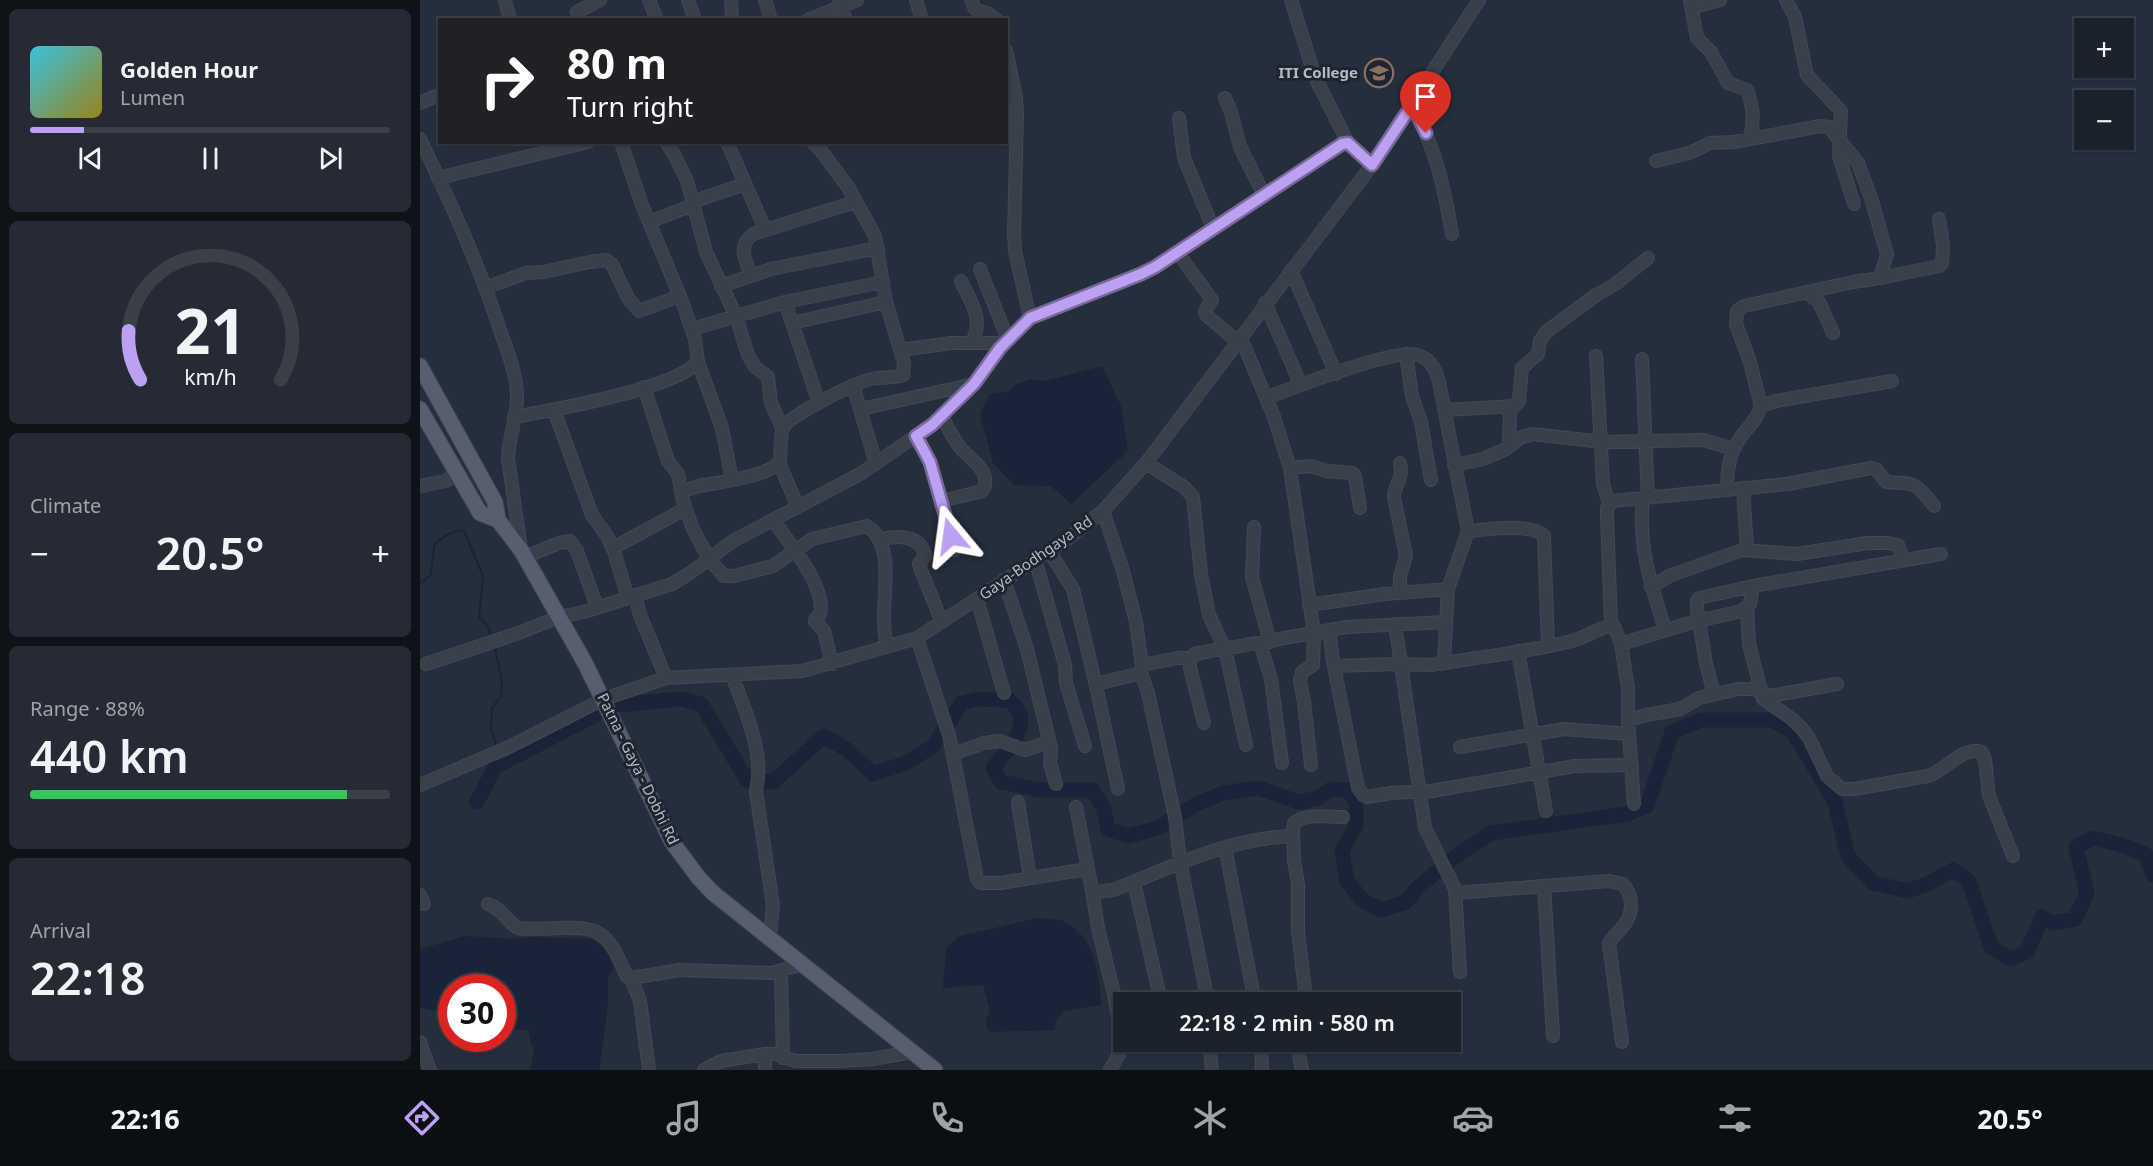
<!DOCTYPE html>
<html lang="en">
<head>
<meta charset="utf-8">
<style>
	:root { --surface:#1c222c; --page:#252a34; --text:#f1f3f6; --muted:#a0a4a9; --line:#3a3f48; --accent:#bca0f2 }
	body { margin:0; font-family:"Noto Sans",sans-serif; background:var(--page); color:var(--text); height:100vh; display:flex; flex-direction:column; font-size:22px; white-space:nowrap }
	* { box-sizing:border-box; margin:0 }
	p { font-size:20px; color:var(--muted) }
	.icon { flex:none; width:33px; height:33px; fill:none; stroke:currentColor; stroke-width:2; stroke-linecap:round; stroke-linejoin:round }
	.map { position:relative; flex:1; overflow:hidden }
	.sheet { display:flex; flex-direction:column; gap:9px; padding:9px; background:#0f1318; width:420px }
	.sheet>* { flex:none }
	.hud { position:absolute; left:18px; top:18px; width:570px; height:126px; border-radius:0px; box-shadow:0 2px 4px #0004,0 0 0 2px var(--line); background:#202124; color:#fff; overflow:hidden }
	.buttons { position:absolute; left:1654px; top:18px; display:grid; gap:12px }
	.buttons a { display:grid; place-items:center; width:60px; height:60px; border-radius:0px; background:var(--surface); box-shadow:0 2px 4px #0004,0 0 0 2px var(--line); font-size:30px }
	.speed { position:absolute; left:18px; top:974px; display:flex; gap:12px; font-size:30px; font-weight:700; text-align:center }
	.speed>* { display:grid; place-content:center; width:78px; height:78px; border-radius:50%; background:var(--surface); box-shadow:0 2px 4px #0004,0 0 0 2px var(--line); line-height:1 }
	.speed .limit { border:9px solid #d22; background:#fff; color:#111 }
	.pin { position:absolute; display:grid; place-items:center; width:51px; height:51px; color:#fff; margin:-62px -26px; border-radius:50% 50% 50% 0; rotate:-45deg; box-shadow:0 0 6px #0007 }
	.pin .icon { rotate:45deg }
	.me { position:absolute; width:66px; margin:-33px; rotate:344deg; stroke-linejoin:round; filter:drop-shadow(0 0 4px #0008) }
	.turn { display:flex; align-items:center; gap:21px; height:126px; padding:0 30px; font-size:27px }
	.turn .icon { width:78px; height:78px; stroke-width:2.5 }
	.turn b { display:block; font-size:42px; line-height:51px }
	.big { font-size:45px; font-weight:600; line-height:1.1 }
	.sheet .card { flex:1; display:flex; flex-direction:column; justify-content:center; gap:9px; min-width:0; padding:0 21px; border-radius:9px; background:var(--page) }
	.sheet .dial { align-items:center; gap:0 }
	.dial svg { height:156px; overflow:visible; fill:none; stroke:var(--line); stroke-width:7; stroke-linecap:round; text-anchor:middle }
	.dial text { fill:var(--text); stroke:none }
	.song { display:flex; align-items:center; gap:18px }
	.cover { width:72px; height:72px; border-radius:9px; background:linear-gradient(135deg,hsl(190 70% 55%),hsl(50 70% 35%)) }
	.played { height:6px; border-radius:3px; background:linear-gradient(90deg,var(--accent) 15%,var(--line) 15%) }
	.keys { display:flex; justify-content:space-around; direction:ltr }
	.heat { display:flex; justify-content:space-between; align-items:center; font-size:33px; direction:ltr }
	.charge { height:9px; border-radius:4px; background:linear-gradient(90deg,#34c759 88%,var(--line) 0) }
	.trip { position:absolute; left:693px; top:992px; width:348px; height:60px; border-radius:0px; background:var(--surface); box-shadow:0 2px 4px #0004,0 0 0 2px var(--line); font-weight:600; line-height:60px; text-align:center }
	.tab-bar { display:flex; height:96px; justify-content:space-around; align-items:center; background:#0b0e12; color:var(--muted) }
	.tab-bar .icon { width:42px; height:42px }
	.tab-bar .on { color:var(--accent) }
	.tab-bar b { font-size:27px; color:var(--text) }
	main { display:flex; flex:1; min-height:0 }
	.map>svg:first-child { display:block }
	.water { fill:#192439 }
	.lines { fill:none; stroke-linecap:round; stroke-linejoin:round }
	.stream { stroke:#192439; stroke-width:2 }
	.river { stroke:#192439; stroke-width:15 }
	.minor-casing { stroke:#424955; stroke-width:14 }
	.major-casing { stroke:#424955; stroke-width:17 }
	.minor { stroke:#38404c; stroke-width:12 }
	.major { stroke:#575f6c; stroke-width:15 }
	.route-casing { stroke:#7a689d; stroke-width:15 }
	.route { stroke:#bca0f2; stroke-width:10 }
	.labels { text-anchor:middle; stroke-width:6; stroke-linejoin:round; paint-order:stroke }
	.poi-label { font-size:15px; font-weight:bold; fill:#b4bbc7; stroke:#1e2531; text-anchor:end }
	.street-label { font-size:15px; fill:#b4bbc7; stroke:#1e2531 }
</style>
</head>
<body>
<main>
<section class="sheet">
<div class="card">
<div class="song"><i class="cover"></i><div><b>Golden Hour</b><p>Lumen</p></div></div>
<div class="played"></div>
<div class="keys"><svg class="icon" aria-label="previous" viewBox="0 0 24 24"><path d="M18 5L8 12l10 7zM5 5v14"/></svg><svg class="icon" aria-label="pause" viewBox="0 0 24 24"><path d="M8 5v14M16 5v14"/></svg><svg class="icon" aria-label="next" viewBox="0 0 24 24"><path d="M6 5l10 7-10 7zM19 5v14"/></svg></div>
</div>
<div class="card dial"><svg viewBox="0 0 100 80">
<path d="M14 69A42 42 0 1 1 86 69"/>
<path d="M14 69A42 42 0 0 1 8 44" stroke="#bca0f2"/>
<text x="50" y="56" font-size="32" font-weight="700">21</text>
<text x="50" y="72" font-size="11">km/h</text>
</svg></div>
<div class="card"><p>Climate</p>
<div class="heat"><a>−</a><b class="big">20.5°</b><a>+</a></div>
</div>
<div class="card"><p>Range · 88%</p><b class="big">440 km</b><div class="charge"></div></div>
<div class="card"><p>Arrival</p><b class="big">22:18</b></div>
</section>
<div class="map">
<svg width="1733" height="1070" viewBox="0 0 1733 1070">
	<rect width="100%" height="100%" fill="#252e3b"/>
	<!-- water -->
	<path class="water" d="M 682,366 L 701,406 L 708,451 L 651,504 L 631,486 L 594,485 L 573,463 L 560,414 L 570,394 L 588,391 L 596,384 L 611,379 L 625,381 Z
		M 617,918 C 625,919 638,918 645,922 C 675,937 680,975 681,1005 L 645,1011 L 636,1020 L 635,1030 L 569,1032 L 565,1021 L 570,1011 L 563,985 L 523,988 L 526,947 L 540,936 Z
		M 45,936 L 92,939 L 113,937 L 172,939 L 187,950 L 194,968 L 188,978 L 188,1006 L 179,1070 L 110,1070 L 114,1053 L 108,1030 L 83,1029 L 82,987 L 32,987 L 31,1009 L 9,1010 L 0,1007 L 0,949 Z"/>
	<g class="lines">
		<!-- stream -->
		<path class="stream" d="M 0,583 L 11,575 L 14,545 C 22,538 32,529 44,531 L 63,576 L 59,617 L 68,626 L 72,639
			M 75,647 L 82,683 L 81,696 L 72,708 L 71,730 L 77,747
			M 80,755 L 83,763"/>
		<!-- river -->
		<path class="river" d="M 197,705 L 262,699 L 281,704 L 327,780 L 353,782 L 404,736 L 429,751 L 453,774 L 486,763 L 513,746 L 542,703 L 558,699 L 589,700 C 592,703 597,708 599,712 C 607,732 584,754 573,768 L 581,782 L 620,790 L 672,790 L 683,806 L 688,829 L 708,836 L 738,828 L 778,803 L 804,793 L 838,788 L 879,802 L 898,798 L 911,789 L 926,790 L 936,801 L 936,825 L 922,851 L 927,881 L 942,900 L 961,910 L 986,902 L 999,886 L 1039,854 L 1071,833 L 1207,814 L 1227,806 L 1252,732 L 1281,720 L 1352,720 L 1373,732 L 1393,765 L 1415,802 L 1428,856 L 1453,883 L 1488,891 L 1507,884 L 1533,870 L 1549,881 L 1571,947 L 1590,959 L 1607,952 L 1622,917 L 1633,923 L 1655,919 L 1667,893 L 1656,847 L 1673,838 L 1702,845 L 1726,855 L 1733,875
			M 57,802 L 75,767 L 175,715"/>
		<!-- minor casing -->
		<g class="minor-casing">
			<path id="minor" d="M 85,0 L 90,20
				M 229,0 L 237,20
				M 268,0 L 275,20
				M 311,0 L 312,20
				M 345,0 L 351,20
				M 419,0 L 426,20
				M 496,0 L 502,20
				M 551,0 L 555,9 L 569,14 L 577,20
				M 871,0 L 895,77 L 928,143
				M 1270,0 L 1277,38 L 1291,52 L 1308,83 L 1327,90 C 1333,106 1335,123 1329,139
				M 1366,0 L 1375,17 L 1387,75 L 1421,111 L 1419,156 L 1434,204
				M 1271,8 L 1300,0
				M 157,12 L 180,0
				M 388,20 L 437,0
				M 805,98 L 811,112 L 820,147 L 844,195
				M 0,103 L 20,94
				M 992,106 C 1016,148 1024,187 1032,234
				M 759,118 L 764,158 L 793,228
				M 0,139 C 31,202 60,267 81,333 C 88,352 96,374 97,394 C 98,415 89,436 88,458 L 101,550
				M 246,142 L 255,156 L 267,181 L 286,252 L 316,316 L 328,355 L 335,367 L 348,377 L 351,403 L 363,429
				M 307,142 L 345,229
				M 1236,161 L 1269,153 L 1290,143 L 1314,142 L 1401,126 L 1409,127 L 1438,163 L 1451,198 L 1467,254 L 1460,278
				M 18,178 L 168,142
				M 229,222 L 268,207 L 272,202 L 325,184
				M 757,252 L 792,300 L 785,311 L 786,315 L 818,342
				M 560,269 L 588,340
				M 871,270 L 916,374
				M 331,274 C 325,259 317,246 333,234 L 435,202
				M 541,281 C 551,303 564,318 552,342
				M 301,286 L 351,269 L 458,248
				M 65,288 L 106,273 L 123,272 L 170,262 L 186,260 L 192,264 L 208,298 L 219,311 L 260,296
				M 1386,292 L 1399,302 L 1413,333
				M 365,302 L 399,403
				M 845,303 L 881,385
				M 610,318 L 721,274 L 735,267 L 922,144 L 928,143 L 952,165
				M 372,323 L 466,302
				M 272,329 L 365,302 L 463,282
				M 821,338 L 854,417 L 870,468 L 894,633 L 893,665 L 882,672 L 880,680 L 884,702 L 891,765
				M 480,350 L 532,343 L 585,343
				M 986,354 L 992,396 L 1001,422 L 1011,480
				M 1176,356 L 1183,484 L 1189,503
				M 1222,359 L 1228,498
				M 278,362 L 302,428 L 312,480
				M 433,385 L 456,464
				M 224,387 L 248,461 L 258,474 L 263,501 L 273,529 L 289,559 L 304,576 L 314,576 L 353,566 L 392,539 L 447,526 C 475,544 463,592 464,619 C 464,628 465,638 467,647
				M 846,398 C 872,388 976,348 997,355 C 1010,358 1016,370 1019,382 L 1048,531 L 1028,589 L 1024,661 L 1013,665 L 979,664 L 914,666
				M 1341,406 L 1330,362 L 1316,324 L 1317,311 L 1324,306 L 1333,304 L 1433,282 L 1460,278 L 1519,266 L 1522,264 L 1523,245 L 1519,219
				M 441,409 L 554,384
				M 134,410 L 172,515 L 187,536 L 194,551 L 208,598
				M 1026,410 L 1095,406
				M 94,417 C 133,410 254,389 278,362 L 275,339 L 262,301 L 222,205 L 201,142
				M 496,436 L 510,462 L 534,550
				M 1089,447 L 1090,411 L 1099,401 L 1102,368 L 1118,354 L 1120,341 L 1126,332 L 1176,295 L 1194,285 L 1228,258
				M 359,463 L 378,507
				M 726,463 L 764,487 L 773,497 L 781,574 L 789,615 L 805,649 L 826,745
				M 1034,465 L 1063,459 L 1086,449 L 1100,438 L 1112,434 L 1182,442 L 1283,440 L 1314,449
				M 870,468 L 890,466 L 907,471 L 932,473 L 935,476 L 940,508
				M 0,486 L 26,481 L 37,473
				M 1323,488 L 1327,549
				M 1307,490 C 1307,471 1309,454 1320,438 C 1328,427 1337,420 1341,406 L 1356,401 L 1472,381
				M 261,492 C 268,490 276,486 284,485 C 301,482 352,476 360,460 C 361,450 360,436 363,428 C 369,415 437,382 451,379 C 462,376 473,379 483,375 L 484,363 L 466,302 L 455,236 L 428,187 L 399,148 L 392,142
				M 1223,498 C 1218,548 1231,584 1245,630
				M 521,501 L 559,492 L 563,490 C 573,470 548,459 539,446 C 532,437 527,426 522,416
				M 683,511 L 703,571 L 716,622 L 722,665 L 721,673 L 728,693 L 755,817 L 760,861 L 788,1002
				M 353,520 C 368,542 407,586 400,615 L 396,618 L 395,621 L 404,631 L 412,664
				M 834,527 L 832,577 L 850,642
				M 1048,531 C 1066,530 1110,522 1124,536 L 1128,646
				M 459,540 C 475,535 501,534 505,556 L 499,564 L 500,568 L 522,622
				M 193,548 L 265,509
				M 629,551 L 653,589 L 677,690 L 698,789
				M 105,557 L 139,543 L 150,541 L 157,551 L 177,607
				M 615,559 L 645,665 L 646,683 L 665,746
				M 584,580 L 607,649 L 631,748 L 630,763 L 636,784
				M 1231,587 L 1249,576 L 1322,550 L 1377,554 L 1448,543 L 1468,543 L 1478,545 L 1483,559
				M 980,592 L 980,577 L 986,555 L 974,498 C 974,482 984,482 980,463
				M 215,595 L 220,615 L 246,678
				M 557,599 L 584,693
				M 889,605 L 965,594 L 1028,589
				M 1327,608 L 1329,644 L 1343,699 L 1372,719 L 1383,730 L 1389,738 L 1407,776 L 1422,789 L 1434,789 L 1508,776 C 1525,771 1542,746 1562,752 L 1565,760 L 1569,796 L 1593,856
				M 975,624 L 1005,828 L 1035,889 L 1040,972
				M 1191,625 L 1187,516 L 1187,508 L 1193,501 L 1367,484 L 1451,468 L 1456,469 L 1466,482 C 1496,484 1494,481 1514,506
				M 909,630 L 913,661 L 938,788 L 943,795 L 947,797 L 971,793 L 1012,791 L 1155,766 L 1212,765
				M 497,638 L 529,735 L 557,879 L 560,883 L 580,883 L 668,869 L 672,890 L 678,892 L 693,890 C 752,867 808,838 873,836
				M 840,643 L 851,679 L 862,763
				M 1201,644 L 1273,622 L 1322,611 L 1330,604 L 1333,586
				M 1098,651 L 1126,811
				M 6,664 L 96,634 L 139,617 L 164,612 L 252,584 L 270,573 L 313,541 L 440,474 L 512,425 L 554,384 L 580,348 L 610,318 L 595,251 L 594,235 L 597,115 L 596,98 L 586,50
				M 1020,664 C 1063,656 1110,652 1152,641 C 1163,638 1187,624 1194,626 L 1201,644 L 1208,688 L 1208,720 L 1214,804
				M 722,665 L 758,658 L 771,658
				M 312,675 C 323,705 341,745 338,777 C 338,782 336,787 336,792 L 353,905 L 350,936
				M 676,684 L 721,673
				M 1294,694 L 1286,664 L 1277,608 L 1277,601 L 1279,598 L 1333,586 L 1521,554
				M 1208,720 L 1227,715 L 1260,709 L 1279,698 L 1318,689 L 1334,689 L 1351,696 L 1417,684
				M 784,723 L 770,668 L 770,662 L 774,654 L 927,627 L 1026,622
				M 1040,747 L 1144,729 L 1209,734
				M 533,754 L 564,743 L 580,741 L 605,750 L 629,742
				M 0,785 L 87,748 L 184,699 L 246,678 L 382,671 L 497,638 L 646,540 L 683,511 L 726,463 L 952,165 L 1059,0
				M 598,802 L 610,878
				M 656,807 L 668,869
				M 805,847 L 835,1002
				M 714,882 L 741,1002
				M 1124,886 L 1133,1036
				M 672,890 L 678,928 L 694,994 L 703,1047 L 690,1070
				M 1035,893 L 1189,881 L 1203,884 C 1213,896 1214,912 1204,925 C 1199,932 1193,936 1189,944 L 1202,1042
				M 0,895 L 4,904
				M 68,904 C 85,911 85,920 98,928 C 120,932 166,921 183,936 C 195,947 200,962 207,977 L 211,978 L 260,970 L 352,973 L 383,964
				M 361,972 L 363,1058
				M 211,978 L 220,1001 L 229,1070
				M 885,1002 L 885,991 L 878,931 L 878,885 L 874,860 L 873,830 L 874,823 C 885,813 908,817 923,817
				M 789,1041 L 792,1070
				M 841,1041 L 842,1070
				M 876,1041 L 882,1070
				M 0,1042 L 10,1070
				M 345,1054 L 345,1070
				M 284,1070 L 301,1061 L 345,1054 L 356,1054 L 375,1061 L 422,1061 L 452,1059 L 493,1052"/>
		</g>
		<!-- major casing -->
		<g class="major-casing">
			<path id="major" d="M 0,366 L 75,502 L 78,520 L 101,550 L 165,663 L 252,842 L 278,877 L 293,893 L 515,1070
				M 0,409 L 60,513 L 78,520"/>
		</g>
		<!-- minor -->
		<use href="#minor" class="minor"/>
		<!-- major -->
		<use href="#major" class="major"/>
	</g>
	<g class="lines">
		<!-- route casing -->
		<g class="route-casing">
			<path id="route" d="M 531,536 L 510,462 L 496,436 L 512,425 L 554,384 L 580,348 L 610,318 L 721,274 L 735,267 L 922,144 L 928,143 L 952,165 L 992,105 L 1006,133"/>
		</g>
		<!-- route -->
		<use href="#route" class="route"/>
	</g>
	<!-- icons -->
	<defs>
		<g id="school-ring" transform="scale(1.5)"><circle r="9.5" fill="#1e2531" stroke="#8d6e63" stroke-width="1.5"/><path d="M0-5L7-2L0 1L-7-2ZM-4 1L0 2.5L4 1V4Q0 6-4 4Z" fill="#8d6e63"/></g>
	</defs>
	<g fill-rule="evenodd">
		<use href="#school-ring" x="959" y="73"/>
	</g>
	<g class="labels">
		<!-- poi labels -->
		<g class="poi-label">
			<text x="938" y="78">ITI College</text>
		</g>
		<!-- street labels -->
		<g class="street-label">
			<text transform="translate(616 558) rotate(-35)" y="5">Gaya-Bodhgaya Rd</text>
			<text transform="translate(218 769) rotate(64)" y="5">Patna - Gaya - Dobhi Rd</text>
		</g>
	</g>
</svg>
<div class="buttons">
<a>+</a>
<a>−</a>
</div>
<div class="speed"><div class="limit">30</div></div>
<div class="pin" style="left:1006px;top:133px;background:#d93025"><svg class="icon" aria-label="arrive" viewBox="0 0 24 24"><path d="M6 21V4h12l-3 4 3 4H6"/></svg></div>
<svg class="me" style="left:531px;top:536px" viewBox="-20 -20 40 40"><path d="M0-17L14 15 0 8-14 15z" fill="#bca0f2" stroke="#fff" stroke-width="4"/></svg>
<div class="trip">22:18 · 2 min · 580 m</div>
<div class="hud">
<div class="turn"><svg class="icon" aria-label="right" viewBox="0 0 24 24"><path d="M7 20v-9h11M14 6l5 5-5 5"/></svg><div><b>80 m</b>Turn right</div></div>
</div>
</div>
</main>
<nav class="tab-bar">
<b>22:16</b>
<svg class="icon on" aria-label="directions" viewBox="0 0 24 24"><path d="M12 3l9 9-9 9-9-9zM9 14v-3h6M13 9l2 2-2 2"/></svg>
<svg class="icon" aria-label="music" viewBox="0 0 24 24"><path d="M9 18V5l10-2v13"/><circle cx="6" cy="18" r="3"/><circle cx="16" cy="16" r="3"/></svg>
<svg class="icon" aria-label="phone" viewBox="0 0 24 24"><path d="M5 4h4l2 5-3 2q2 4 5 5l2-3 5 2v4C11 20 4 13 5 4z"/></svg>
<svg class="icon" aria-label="climate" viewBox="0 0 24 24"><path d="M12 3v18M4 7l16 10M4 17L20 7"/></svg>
<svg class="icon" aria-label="car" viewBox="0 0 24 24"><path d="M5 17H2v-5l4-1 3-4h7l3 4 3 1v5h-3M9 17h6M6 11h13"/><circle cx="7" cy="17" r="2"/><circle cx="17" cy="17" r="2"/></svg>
<svg class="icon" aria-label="filters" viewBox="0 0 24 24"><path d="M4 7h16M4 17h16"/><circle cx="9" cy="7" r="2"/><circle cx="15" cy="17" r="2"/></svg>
<b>20.5°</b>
</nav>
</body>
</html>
